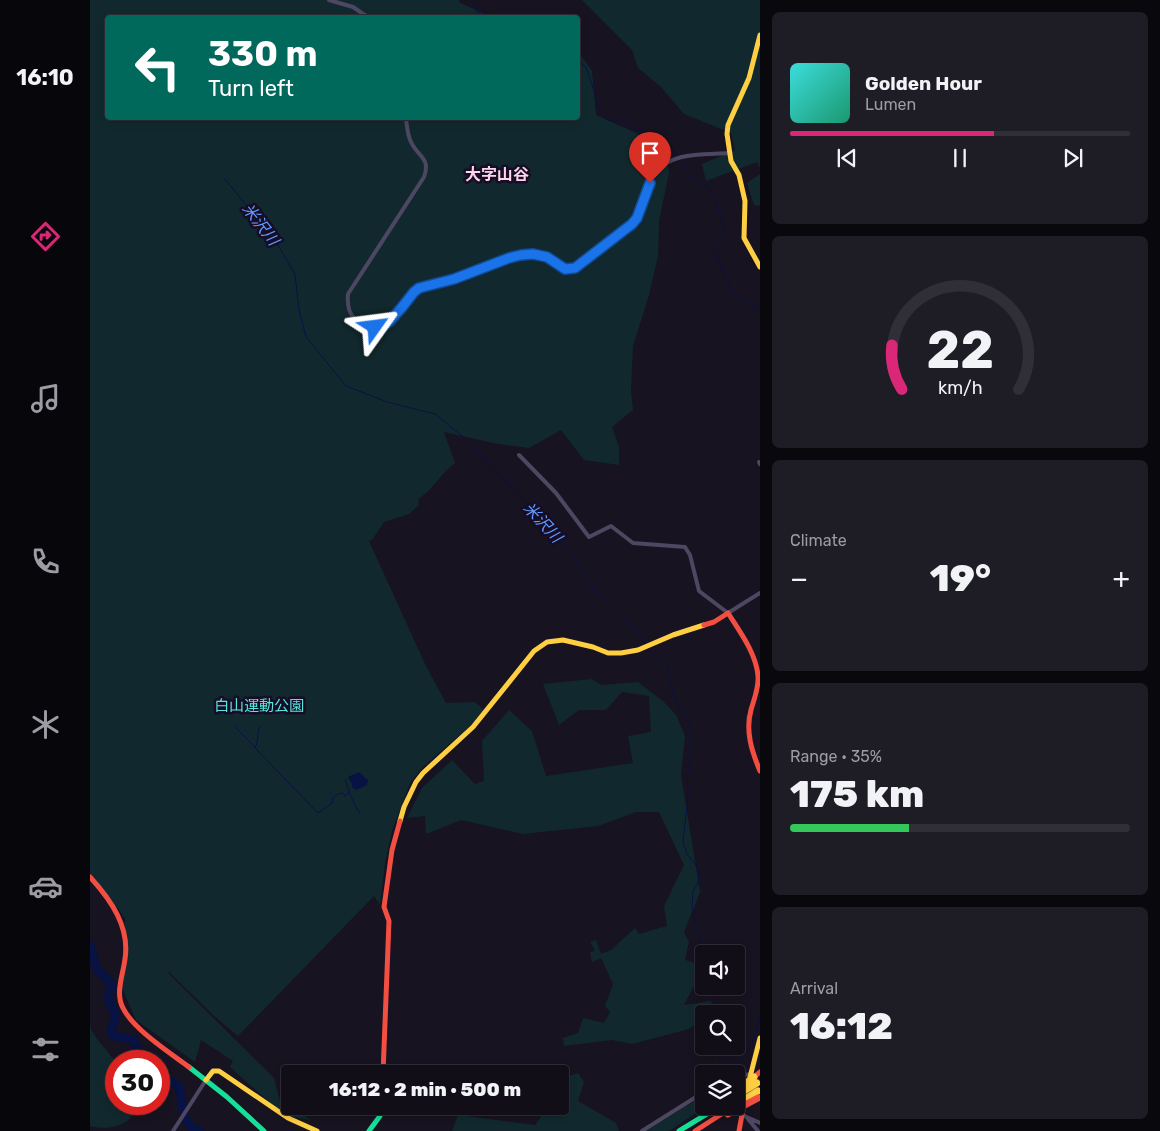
<!DOCTYPE html>
<html lang="en">
<head>
<meta charset="utf-8">
<style>
	:root { --surface:#110e18; --page:#1e1c25; --text:#f1f3f6; --muted:#9c9ca2; --line:#302e37; --accent:#db2777 }
	body { margin:0; font-family:Rubik,"Noto Sans JP",sans-serif; background:var(--page); color:var(--text); height:100vh; display:flex; flex-direction:column; font-size:19px; white-space:nowrap }
	* { box-sizing:border-box; margin:0 }
	p { font-size:16px; color:var(--muted) }
	.icon { flex:none; width:28px; height:28px; fill:none; stroke:currentColor; stroke-width:2; stroke-linecap:round; stroke-linejoin:round }
	.map { position:relative; flex:1; overflow:hidden }
	.side { display:flex; flex-direction:column; gap:12px; padding:12px; background:#09080d; width:400px }
	.side>* { flex:none }
	.top-card { position:absolute; left:15px; top:15px; width:475px; height:105px; border-radius:5px; box-shadow:0 2px 8px #0003,0 0 0 1px var(--line); background:#00695c; color:#fff; overflow:hidden }
	.controls { position:absolute; left:605px; top:945px; display:grid; gap:10px }
	.controls a { display:grid; place-items:center; width:50px; height:50px; border-radius:5px; background:var(--surface); box-shadow:0 2px 8px #0003,0 0 0 1px var(--line); font-size:25px }
	.speed { position:absolute; left:15px; top:1050px; display:flex; gap:10px; font-size:25px; font-weight:700; text-align:center }
	.speed>* { display:grid; place-content:center; width:65px; height:65px; border-radius:50%; background:var(--surface); box-shadow:0 2px 8px #0003,0 0 0 1px var(--line); line-height:1 }
	.speed .limit { border:8px solid #d22; background:#fff; color:#111 }
	.pin { position:absolute; display:grid; place-items:center; width:42px; height:42px; color:#fff; margin:-51px -21px; border-radius:50% 50% 50% 0; rotate:-45deg; box-shadow:0 0 5px #0007 }
	.pin .icon { rotate:45deg }
	.me { position:absolute; width:55px; margin:-28px; rotate:59deg; stroke-linejoin:round; filter:drop-shadow(0 0 4px #0008) }
	.turn { display:flex; align-items:center; gap:18px; height:105px; padding:0 20px; font-size:22px }
	.turn .icon { width:65px; height:65px; stroke-width:2.5 }
	.turn b { display:block; font-size:35px; line-height:42px }
	.big { font-size:38px; font-weight:800; line-height:1.1 }
	.side .card { flex:1; display:flex; flex-direction:column; justify-content:center; gap:8px; min-width:0; padding:0 18px; border-radius:8px; background:var(--page) }
	.side .dial { align-items:center; gap:0 }
	.dial svg { height:130px; overflow:visible; fill:none; stroke:var(--line); stroke-width:7; stroke-linecap:round; text-anchor:middle }
	.dial text { fill:var(--text); stroke:none }
	.song { display:flex; align-items:center; gap:15px }
	.cover { width:60px; height:60px; border-radius:8px; background:linear-gradient(135deg,hsl(180 70% 55%),hsl(160 70% 35%)) }
	.played { height:5px; border-radius:2px; background:linear-gradient(90deg,var(--accent) 60%,var(--line) 60%) }
	.keys { display:flex; justify-content:space-around; direction:ltr }
	.heat { display:flex; justify-content:space-between; align-items:center; font-size:28px; direction:ltr }
	.charge { height:8px; border-radius:4px; background:linear-gradient(90deg,#34c759 35%,var(--line) 0) }
	.trip { position:absolute; left:191px; top:1065px; width:288px; height:50px; border-radius:5px; background:var(--surface); box-shadow:0 2px 8px #0003,0 0 0 1px var(--line); font-weight:800; line-height:50px; text-align:center }
	main { display:flex; flex:1; min-height:0 }
	.menu { display:flex; flex-direction:column; width:90px; justify-content:space-around; align-items:center; background:#07060a; color:var(--muted) }
	.menu .icon { width:35px; height:35px }
	.menu .on { color:var(--accent) }
	.menu b { font-size:22px; color:var(--text) }
	.map>svg:first-child { display:block }
	.green { fill:#11292e }
	.water { fill:#081243 }
	.lines { fill:none; stroke-linecap:round; stroke-linejoin:round }
	.stream { stroke:#081243; stroke-width:1 }
	.river { stroke:#081243; stroke-width:9 }
	.street { stroke:#4d4761; stroke-width:4 }
	.fast { stroke:#16e098; stroke-width:5 }
	.slow { stroke:#ffcf43; stroke-width:5 }
	.jam { stroke:#f24e42; stroke-width:5 }
	.slow-bridge { stroke:#ffcf43; stroke-width:7 }
	.jam-bridge { stroke:#f24e42; stroke-width:7 }
	.route-casing { stroke:#114b97; stroke-width:12 }
	.route { stroke:#1a73e8; stroke-width:9 }
	.labels { text-anchor:middle; stroke-width:5; stroke-linejoin:round; paint-order:stroke }
	.park-label { font-size:15px; fill:#57e7dd; stroke:#160d26 }
	.neighbourhood-label { font-size:16px; font-weight:bold; fill:#ffd4e8; stroke:#160d26 }
	.water-label { font-size:16px; font-style:italic; fill:#6099ff; stroke:#160d26 }
</style>
</head>
<body>
<main>
<nav class="menu">
<b>16:10</b>
<svg class="icon on" aria-label="directions" viewBox="0 0 24 24"><path d="M12 3l9 9-9 9-9-9zM9 14v-3h6M13 9l2 2-2 2"/></svg>
<svg class="icon" aria-label="music" viewBox="0 0 24 24"><path d="M9 18V5l10-2v13"/><circle cx="6" cy="18" r="3"/><circle cx="16" cy="16" r="3"/></svg>
<svg class="icon" aria-label="phone" viewBox="0 0 24 24"><path d="M5 4h4l2 5-3 2q2 4 5 5l2-3 5 2v4C11 20 4 13 5 4z"/></svg>
<svg class="icon" aria-label="climate" viewBox="0 0 24 24"><path d="M12 3v18M4 7l16 10M4 17L20 7"/></svg>
<svg class="icon" aria-label="car" viewBox="0 0 24 24"><path d="M5 17H2v-5l4-1 3-4h7l3 4 3 1v5h-3M9 17h6M6 11h13"/><circle cx="7" cy="17" r="2"/><circle cx="17" cy="17" r="2"/></svg>
<svg class="icon" aria-label="filters" viewBox="0 0 24 24"><path d="M4 7h16M4 17h16"/><circle cx="9" cy="7" r="2"/><circle cx="15" cy="17" r="2"/></svg>
</nav>
<div class="map">
<svg width="670" height="1131" viewBox="0 0 670 1131">
	<rect width="100%" height="100%" fill="#171320"/>
	<!-- green -->
	<path class="green" d="M 0,0 L 369,0 L 370,3 L 403,17 L 18,18 L 18,118 L 488,118 L 488,51 L 502,71 L 506,115 L 575,146 L 579,173 L 569,221 L 568,256 L 559,295 L 543,346 L 541,390 L 543,410 L 522,427 L 529,447 L 529,465 L 494,460 L 471,430 L 439,448 L 408,444 L 354,432 L 365,463 C 350,474 343,490 328,499 L 329,505 L 319,514 L 294,522 L 282,540 L 279,541 L 336,666 L 356,703 L 385,702 L 394,710 L 381,725 L 333,767 L 320,783 L 302,831 L 295,863 L 290,905 L 284,896 L 148,1036 L 124,1016 L 78,971 L 79,974 L 184,1078 L 190,1101 L 221,1120 L 195,1116 L 140,1067 L 143,1061 L 111,1040 L 105,1062 L 46,1020 L 31,986 L 35,919 L 30,911 L 0,874 Z
		M 492,0 L 670,0 L 670,168 L 667,162 L 616,181 L 612,164 L 645,150 L 641,133 L 594,114 L 570,86 L 548,68 L 542,50 Z
		M 670,174 L 670,206 L 664,205 L 657,183 Z
		M 502,679 L 511,685 L 548,682 L 574,702 L 586,715 L 595,736 L 591,775 L 610,892 L 594,932 L 599,942 L 595,960 L 607,963 L 609,976 L 594,1005 L 621,1001 L 624,1012 L 614,1014 L 614,1019 L 599,1029 L 542,1044 L 522,1040 L 474,1046 L 473,1038 L 488,1033 L 493,1018 L 514,1023 L 520,1012 L 515,1006 L 523,984 L 511,958 L 502,962 L 500,953 L 505,950 L 500,942 L 506,940 L 511,954 L 521,950 L 545,928 L 549,934 L 577,926 L 574,906 L 594,865 L 569,812 L 546,812 L 508,826 L 433,834 L 371,820 L 336,834 L 335,816 L 317,818 L 332,788 L 362,760 L 385,784 L 394,781 L 392,741 L 419,710 L 442,731 L 456,776 L 543,763 L 538,736 L 561,732 L 559,696 L 532,692 L 516,710 L 489,710 L 469,725 L 453,684 Z
		M 0,1019 L 1,1029 L 7,1039 L 26,1062 L 26,1104 L 47,1104 C 44,1126 18,1131 0,1126 Z
		M 488,1073 L 494,1082 L 488,1101 L 526,1123 L 529,1131 L 362,1131 L 368,1115 L 445,1125 L 459,1106 L 470,1106 L 470,1079 Z
		M 614,1095 L 614,1106 L 617,1106 L 579,1131 L 556,1131 Z"/>
	<!-- water -->
	<path class="water" d="M 269,772 L 278,780 L 277,785 L 266,790 L 262,787 L 262,784 L 258,777 Z"/>
	<g class="lines">
		<!-- stream -->
		<path class="stream" d="M 383,0 L 387,12 L 418,18
			M 488,59 L 497,69 L 509,107 L 518,120 L 522,121 L 535,121 L 544,129 L 570,136 L 576,141 L 587,156
			M 589,159 L 603,180 L 620,187 C 626,202 634,219 634,235 L 623,248 L 640,288 L 645,295 L 662,304 L 670,314
			M 135,179 L 186,242 L 205,274 L 209,310 L 216,337 L 256,386 L 297,402 L 345,414 L 377,440 L 484,555 L 502,588 L 547,631 L 556,645
			M 559,648 L 564,656 L 576,663 L 586,702 L 599,721 L 600,727 L 600,763 L 597,774 L 598,796 L 593,842 L 597,854 L 606,865 L 609,874 L 608,883 L 603,891 L 602,909 L 614,954
			M 170,726 C 166,734 169,741 165,748 L 228,813 L 243,802 L 242,799 C 245,796 249,793 253,793 L 255,796 L 260,791
			M 145,727 L 165,747
			M 255,780 C 260,792 262,803 270,813
			M 621,986 L 627,1014
			M 629,1046 L 630,1066 L 633,1074
			M 646,1074 L 651,1061 L 664,1039 L 670,1014
			M 646,1112 L 648,1118
			M 654,1125 L 660,1131"/>
		<!-- river -->
		<path class="river" d="M 0,946 L 6,968 L 22,984 L 18,998 L 26,1016 L 22,1027 L 21,1033 L 24,1036 L 44,1040 L 49,1055 L 55,1061
			M 69,1073 L 89,1087 C 94,1103 89,1125 110,1131"/>
		<!-- street -->
		<path class="street" d="M 239,0 L 263,7 L 279,18
			M 316,118 C 317,126 317,134 321,142 C 328,157 341,158 334,177 L 258,294 C 256,318 267,325 290,328 L 299,321 L 313,306 L 323,292 L 329,288 L 364,279 L 419,258 L 431,255 L 452,256 L 457,257 L 475,269 L 485,268 L 542,224 L 547,218 C 552,204 556,187 564,175 C 579,151 615,155 639,153
			M 429,455 L 466,493 L 499,537 L 521,526 L 543,543 L 595,547 L 600,555 L 609,591 L 638,613 L 670,593
			M 669,462 L 670,464
			M 646,1077 L 660,1074
			M 652,1115 L 670,1123
			M 658,1119 L 668,1131
			M 83,1131 L 116,1080
			M 552,1131 L 614,1092"/>
		<!-- fast -->
		<path class="fast" d="M 99,1067 L 137,1097 L 174,1131
			M 279,1131 L 290,1116 L 291,1106
			M 589,1131 L 630,1106"/>
		<!-- slow -->
		<path class="slow" d="M 670,35 L 659,78 L 638,125 L 637,134 L 641,161 L 649,175 L 655,201 L 654,238 L 670,267
			M 310,821 L 314,807 L 326,782 L 333,773 L 383,727 L 444,651 L 457,642 L 473,640 L 503,647 L 518,653 L 531,653 L 548,650 L 583,635 L 614,625
			M 116,1080 L 123,1071 L 129,1071 L 198,1118 L 227,1131
			M 659,1081 L 670,1038"/>
		<!-- jam -->
		<path class="jam" d="M 614,625 L 624,622 L 638,613 C 650,632 666,653 668,676 C 669,688 664,699 661,710 C 655,731 662,752 670,771
			M 0,877 C 21,900 40,927 35,959 C 33,975 25,993 33,1008 C 43,1029 80,1053 99,1067
			M 293,1074 L 299,921 L 294,907 L 302,850 L 310,821
			M 664,1077 L 670,1072
			M 605,1131 L 644,1106
			M 649,1131 L 654,1104"/>
		<!-- slow-bridge -->
		<path class="slow-bridge" d="M 646,1091 L 664,1077
			M 646,1096 L 667,1083
			M 649,1103 L 668,1091"/>
		<!-- jam-bridge -->
		<path class="jam-bridge" d="M 638,1114 L 668,1098"/>
	</g>
	<g class="lines">
		<!-- route casing -->
		<g class="route-casing">
			<path id="route" d="M 285,327 L 290,328 L 300,321 L 313,306 L 324,292 L 329,288 L 364,279 L 419,258 L 431,255 L 443,254 L 457,257 L 475,269 L 485,268 L 542,224 L 547,218 L 560,183"/>
		</g>
		<!-- route -->
		<use href="#route" class="route"/>
	</g>
	<g class="labels">
		<!-- park labels -->
		<g class="park-label">
			<text x="169" y="711">白山運動公園</text>
		</g>
		<!-- neighbourhood labels -->
		<g class="neighbourhood-label">
			<text x="407" y="180">大字山谷</text>
		</g>
		<!-- water labels -->
		<g class="water-label">
			<text transform="translate(171 224) rotate(52)" y="6">米沢川</text>
			<text transform="translate(453 522) rotate(47)" y="6">米沢川</text>
		</g>
	</g>
</svg>
<div class="controls">
<a><svg class="icon" aria-label="sound" viewBox="0 0 24 24"><path d="M4 9h4l5-4v14l-5-4H4zM17 9q2 3 0 6"/></svg></a>
<a><svg class="icon" aria-label="search" viewBox="0 0 24 24"><circle cx="10" cy="10" r="6"/><path d="M15 15l6 6"/></svg></a>
<a><svg class="icon" aria-label="layers" viewBox="0 0 24 24"><path d="M12 4l9 5-9 5-9-5zM3 14l9 5 9-5"/></svg></a>
</div>
<div class="speed"><div class="limit">30</div></div>
<div class="pin" style="left:560px;top:183px;background:#d93025"><svg class="icon" aria-label="arrive" viewBox="0 0 24 24"><path d="M6 21V4h12l-3 4 3 4H6"/></svg></div>
<svg class="me" style="left:285px;top:327px" viewBox="-20 -20 40 40"><path d="M0-17L14 15 0 8-14 15z" fill="#1a73e8" stroke="#fff" stroke-width="4"/></svg>
<div class="trip">16:12 · 2 min · 500 m</div>
<div class="top-card">
<div class="turn"><svg class="icon" aria-label="left" viewBox="0 0 24 24"><path d="M17 20v-9H6M10 6l-5 5 5 5"/></svg><div><b>330 m</b>Turn left</div></div>
</div>
</div>
<section class="side">
<div class="card">
<div class="song"><i class="cover"></i><div><b>Golden Hour</b><p>Lumen</p></div></div>
<div class="played"></div>
<div class="keys"><svg class="icon" aria-label="previous" viewBox="0 0 24 24"><path d="M18 5L8 12l10 7zM5 5v14"/></svg><svg class="icon" aria-label="pause" viewBox="0 0 24 24"><path d="M8 5v14M16 5v14"/></svg><svg class="icon" aria-label="next" viewBox="0 0 24 24"><path d="M6 5l10 7-10 7zM19 5v14"/></svg></div>
</div>
<div class="card dial"><svg viewBox="0 0 100 80">
<path d="M14 69A42 42 0 1 1 86 69"/>
<path d="M14 69A42 42 0 0 1 8 42" stroke="#db2777"/>
<text x="50" y="56" font-size="32" font-weight="700">22</text>
<text x="50" y="72" font-size="11">km/h</text>
</svg></div>
<div class="card"><p>Climate</p>
<div class="heat"><a>−</a><b class="big">19°</b><a>+</a></div>
</div>
<div class="card"><p>Range · 35%</p><b class="big">175 km</b><div class="charge"></div></div>
<div class="card"><p>Arrival</p><b class="big">16:12</b></div>
</section>
</main>
</body>
</html>
